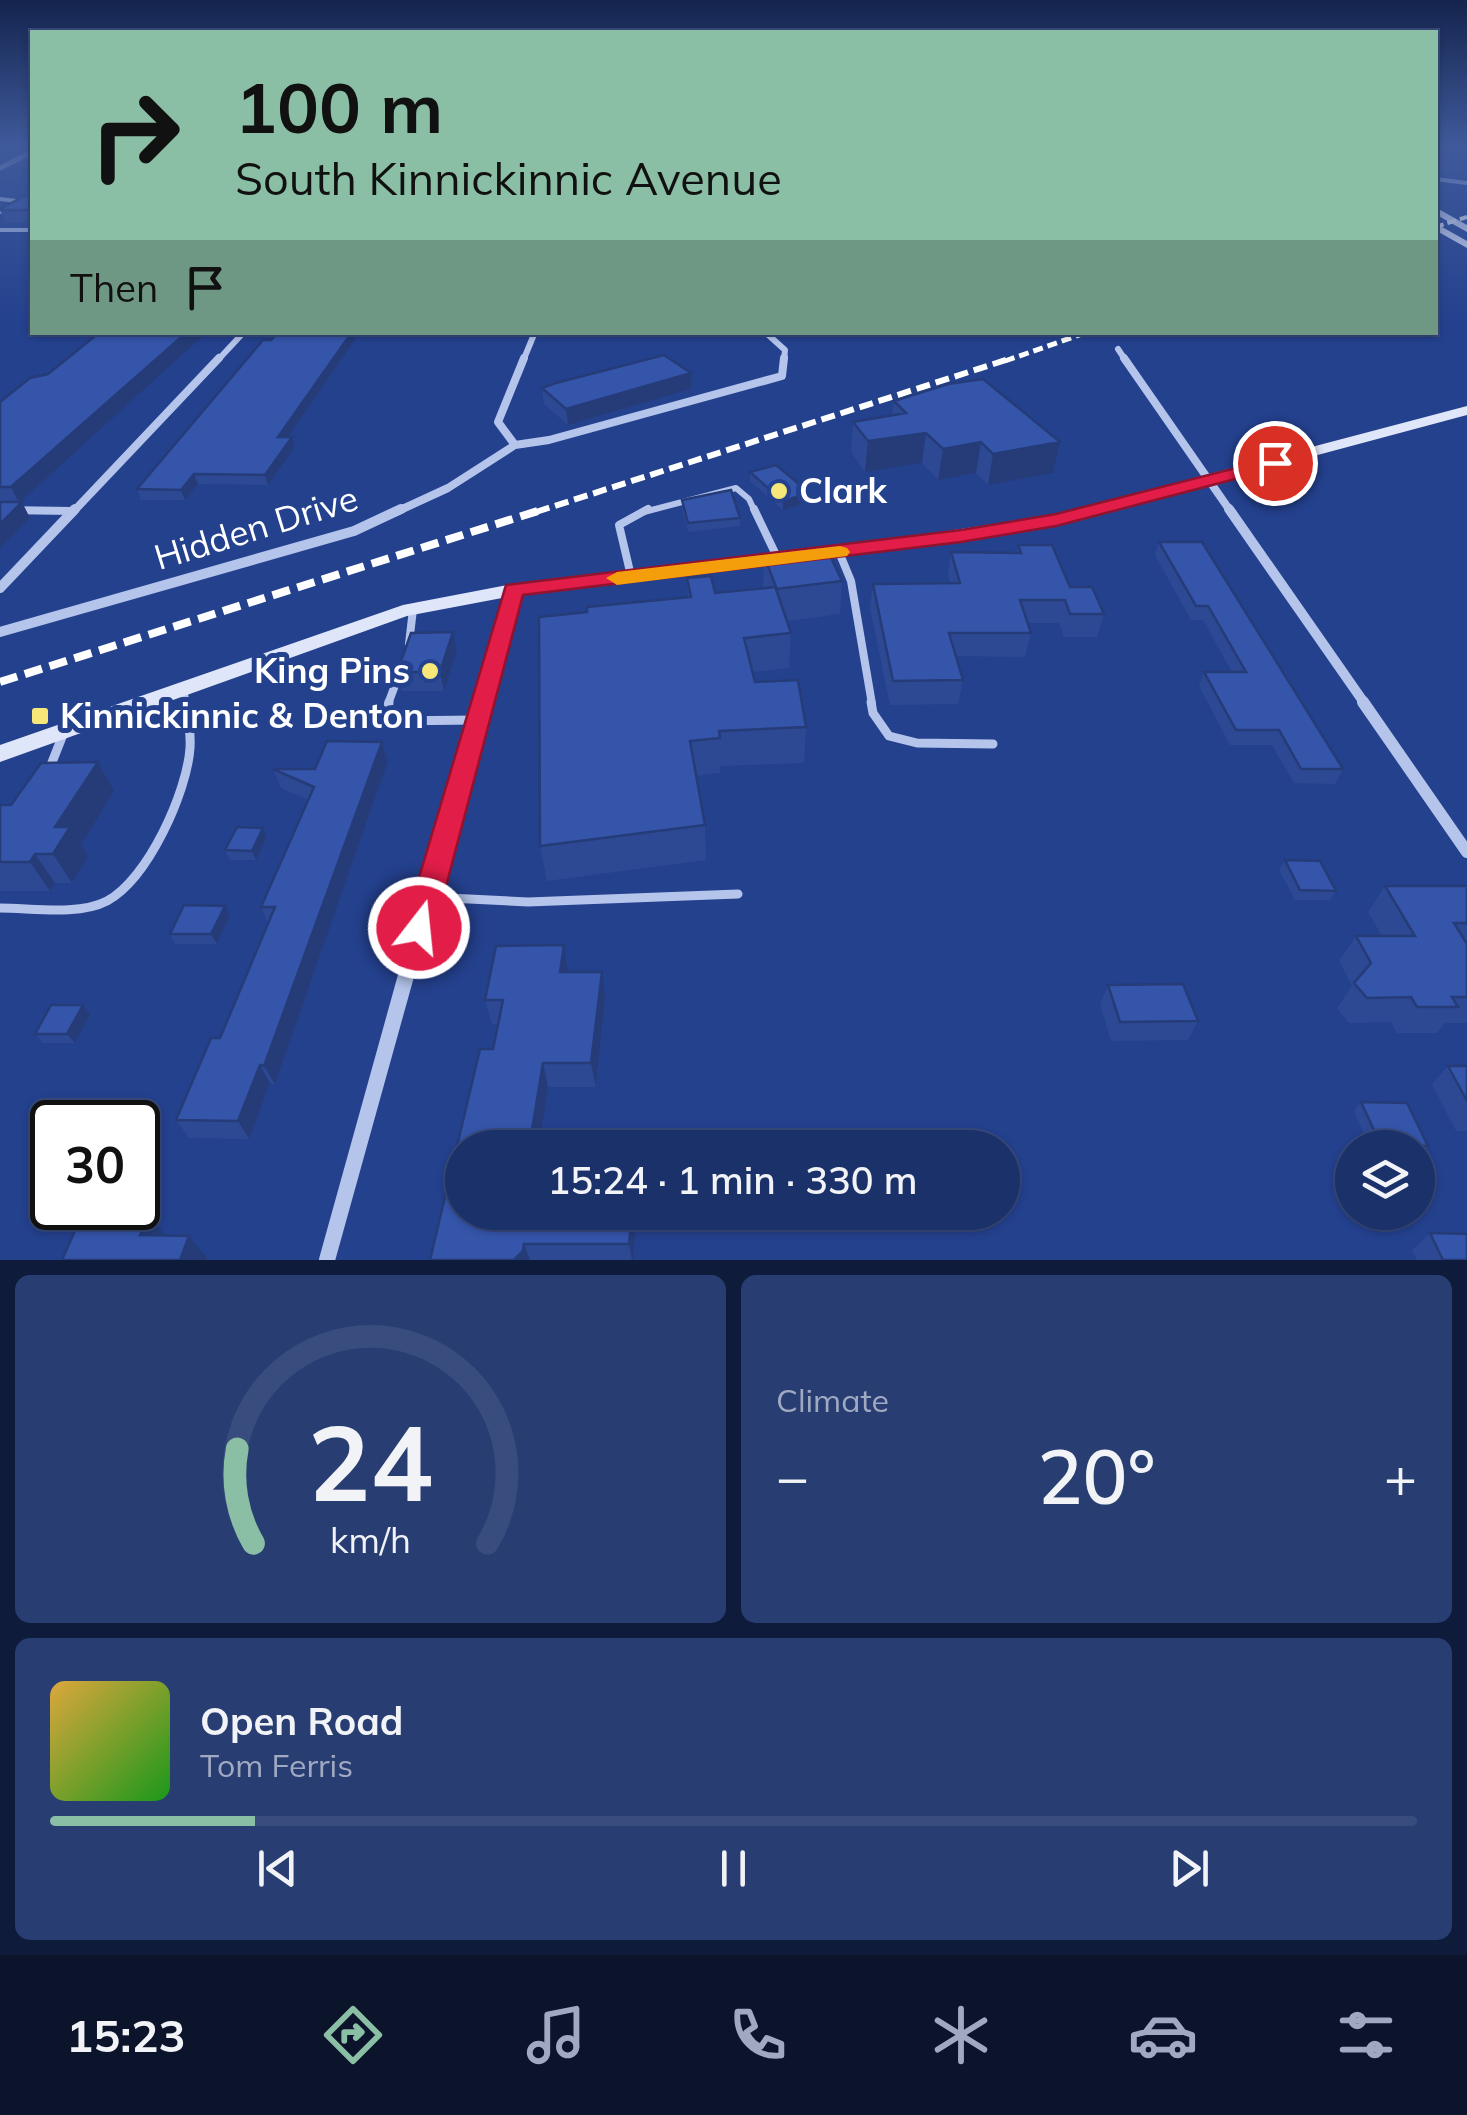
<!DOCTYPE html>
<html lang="en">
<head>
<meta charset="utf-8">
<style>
	:root { --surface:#1b316a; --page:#283d72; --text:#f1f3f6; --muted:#a0a9c1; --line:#394c7e; --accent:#8abfa5 }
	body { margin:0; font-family:Mulish,sans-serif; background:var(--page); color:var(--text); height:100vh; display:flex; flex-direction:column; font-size:38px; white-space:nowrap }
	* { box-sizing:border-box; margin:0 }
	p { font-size:32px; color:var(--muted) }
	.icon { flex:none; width:55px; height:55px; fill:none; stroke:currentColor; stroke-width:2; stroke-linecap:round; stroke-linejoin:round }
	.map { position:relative; height:1260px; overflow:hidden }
	.side { display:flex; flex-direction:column; gap:15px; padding:15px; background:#0f1b3a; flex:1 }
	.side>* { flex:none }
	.hud { position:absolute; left:30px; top:30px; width:1408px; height:305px; border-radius:0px; box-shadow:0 2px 8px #0004,0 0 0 2px var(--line); background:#8abfa5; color:#111; overflow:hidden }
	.controls { position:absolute; left:1335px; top:1130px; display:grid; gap:20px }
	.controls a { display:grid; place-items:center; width:100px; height:100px; border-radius:50%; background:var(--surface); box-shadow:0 2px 8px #0004,0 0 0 2px var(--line); font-size:50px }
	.speed { position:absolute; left:30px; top:1100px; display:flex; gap:20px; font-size:50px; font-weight:700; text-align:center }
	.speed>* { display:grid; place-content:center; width:130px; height:130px; border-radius:50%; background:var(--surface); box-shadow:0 2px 8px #0004,0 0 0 2px var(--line); line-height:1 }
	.speed .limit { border:5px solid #111; border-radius:15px; background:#fff; color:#111 }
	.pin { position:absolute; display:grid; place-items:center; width:85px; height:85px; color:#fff; margin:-42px; border:5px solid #fff; border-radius:50%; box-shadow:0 2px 10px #0007 }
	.me { position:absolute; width:110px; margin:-55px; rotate:16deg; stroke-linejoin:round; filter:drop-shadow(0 0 8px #0008) }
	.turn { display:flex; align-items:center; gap:35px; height:210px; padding:0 40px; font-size:45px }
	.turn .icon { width:130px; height:130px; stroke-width:2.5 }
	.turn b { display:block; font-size:70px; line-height:85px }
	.then { display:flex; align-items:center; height:95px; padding:0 40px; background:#0003; gap:20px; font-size:38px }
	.big { font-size:75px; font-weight:600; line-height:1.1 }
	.side .card { flex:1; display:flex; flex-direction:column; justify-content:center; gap:15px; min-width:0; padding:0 35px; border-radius:15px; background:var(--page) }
	.side .dial { align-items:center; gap:0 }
	.dial svg { height:260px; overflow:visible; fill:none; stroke:var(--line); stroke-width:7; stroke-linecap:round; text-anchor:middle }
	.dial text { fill:var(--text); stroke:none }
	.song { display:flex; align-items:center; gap:30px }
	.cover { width:120px; height:120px; border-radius:15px; background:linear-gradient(135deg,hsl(40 70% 55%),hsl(120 70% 35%)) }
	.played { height:10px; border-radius:5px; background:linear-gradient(90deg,var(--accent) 15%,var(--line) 15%) }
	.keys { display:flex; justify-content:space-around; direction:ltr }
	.heat { display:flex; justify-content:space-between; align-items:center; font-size:55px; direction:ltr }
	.side .tiles { flex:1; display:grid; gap:15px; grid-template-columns:1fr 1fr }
	.card:last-child { grid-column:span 2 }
	.trip { position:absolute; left:445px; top:1130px; width:575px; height:100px; border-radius:50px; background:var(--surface); box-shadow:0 2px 8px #0004,0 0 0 2px var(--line); font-weight:600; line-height:100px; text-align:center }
	.tab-bar { display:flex; height:160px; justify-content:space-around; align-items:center; background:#0b142a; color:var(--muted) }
	.tab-bar .icon { width:70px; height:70px }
	.tab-bar .current { color:var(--accent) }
	.tab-bar b { font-size:45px; color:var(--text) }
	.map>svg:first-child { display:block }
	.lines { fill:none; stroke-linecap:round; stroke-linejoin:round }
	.lane-far3 { stroke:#b4c4eb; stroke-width:4 }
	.lane-far2 { stroke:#b4c4eb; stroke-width:6 }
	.lane-far1 { stroke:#b4c4eb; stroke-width:8 }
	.lane { stroke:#b4c4eb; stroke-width:9 }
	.street-far5 { stroke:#b4c4eb; stroke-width:5 }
	.street-far4 { stroke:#b4c4eb; stroke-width:6 }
	.street-far3 { stroke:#b4c4eb; stroke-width:8 }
	.street-far2 { stroke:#b4c4eb; stroke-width:10 }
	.street-far1 { stroke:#b4c4eb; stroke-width:12 }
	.street { stroke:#b4c4eb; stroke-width:16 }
	.secondary { fill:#e0e6f9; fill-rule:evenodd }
	.rail-far3 { stroke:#fff; stroke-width:4; stroke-dasharray:9 4; stroke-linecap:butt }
	.rail-far2 { stroke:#fff; stroke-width:5; stroke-dasharray:10 5; stroke-linecap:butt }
	.rail-far1 { stroke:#fff; stroke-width:6; stroke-dasharray:14 6; stroke-linecap:butt }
	.rail { stroke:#fff; stroke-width:8; stroke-dasharray:18 8; stroke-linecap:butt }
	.wall { fill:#2e4993 }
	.shaded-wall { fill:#253c78 }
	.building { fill:#3555ab; stroke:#253c78; stroke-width:2.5 }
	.route { fill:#e11d48; stroke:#92132f; stroke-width:2.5 }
	.slow { fill:#f59e0b }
	.poi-dot { fill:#f6e778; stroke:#24418e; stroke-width:4 }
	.labels { text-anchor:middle; stroke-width:10; stroke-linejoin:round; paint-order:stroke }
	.poi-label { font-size:35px; font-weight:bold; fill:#fff; stroke:#24418e; text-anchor:start }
	.street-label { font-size:35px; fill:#fff; stroke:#24418e }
</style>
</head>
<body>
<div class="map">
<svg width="1467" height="1260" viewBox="0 0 1467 1260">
	<rect width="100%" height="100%" fill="#24418e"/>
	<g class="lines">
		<!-- lane-far3 -->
		<path class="lane-far3" d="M 1435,179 L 1467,183
			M 0,199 L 17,201 L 0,212
			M 0,230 L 32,230"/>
		<!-- lane-far2 -->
		<path class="lane-far2" d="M 0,510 L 73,511
			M 644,512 L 736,488 L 749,499 L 755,512"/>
		<!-- lane-far1 -->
		<path class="lane-far1" d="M 754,509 L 778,559
			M 0,510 L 73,511
			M 839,552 L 851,581 L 872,704
			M 631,576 L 619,525 L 648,509
			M 409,644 L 413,609
			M 183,689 L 186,704
			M 388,704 L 400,672"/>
		<!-- lane -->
		<path class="lane" d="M 389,702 L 387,721 L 477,720
			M 871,702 L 873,713 L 889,736 L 917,743 L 993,744
			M 49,770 L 64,732
			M 428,897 L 528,902 L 738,894
			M 0,908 C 32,908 78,916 107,901 C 148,879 187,792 190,748 C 191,732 188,717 185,702"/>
		<!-- street-far5 -->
		<path class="street-far5" d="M 0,168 L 32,152"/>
		<!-- street-far4 -->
		<path class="street-far4" d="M 765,332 L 785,350 L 784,361
			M 1118,349 L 1126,361
			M 217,361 L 244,332
			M 523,361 L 535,332"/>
		<!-- street-far3 -->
		<path class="street-far3" d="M 1124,358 L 1231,512
			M 515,445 L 498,422 L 524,358
			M 73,512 L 219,358
			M 396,512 L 448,488 L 515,445 L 549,440 L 782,376 L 784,358"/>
		<!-- street-far2 -->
		<path class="street-far2" d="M 1229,509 L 1365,704
			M 0,588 L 75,509
			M 0,632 L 354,531 L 401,509
			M 481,704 L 513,590"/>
		<!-- street-far1 -->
		<path class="street-far1" d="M 1363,702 L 1467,852
			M 413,949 L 482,702"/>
		<!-- street -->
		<path class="street" d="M 327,1260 L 414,947"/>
		<!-- secondary -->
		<path class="secondary" d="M 1435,207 L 1467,225 L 1467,232 L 1435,214 Z
			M 1435,223 L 1467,241 L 1467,248 L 1435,230 Z
			M 1467,406 L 1467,415 L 1056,525 L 839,557 L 513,596 L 407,616 L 0,762 L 0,745 L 403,605 L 513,584 L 839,547 L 1055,515 Z"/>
		<!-- rail-far3 -->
		<path class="rail-far3" d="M 1435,227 L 1467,217"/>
		<!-- rail-far2 -->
		<path class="rail-far2" d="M 1005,361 L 1088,332"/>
		<!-- rail-far1 -->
		<path class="rail-far1" d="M 536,512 L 1012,358"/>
		<!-- rail -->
		<path class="rail" d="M 0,682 L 544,509"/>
	</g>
	<!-- wall -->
	<path class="wall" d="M 1435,147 L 1467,147 L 1467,173 L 1435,172 Z
		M 32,192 L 32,222 L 5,222 L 0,209 Z
		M 204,335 L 20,502 L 30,518 L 0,548 L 0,402 L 48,374 Z
		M 271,340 L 288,437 L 292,437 L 295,447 L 268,485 L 198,484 L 185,500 L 141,500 L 137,489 Z
		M 542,388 L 691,389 L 568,425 L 544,404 Z
		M 894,401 L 1060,442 L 1053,473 L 988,485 L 976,473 L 938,480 L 922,463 L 865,472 L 851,452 L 853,422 L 892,415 Z
		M 750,472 L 809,502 L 783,510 L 750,481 Z
		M 682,500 L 740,518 L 740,526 L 688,532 L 682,509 Z
		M 1159,542 L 1343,769 L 1335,784 L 1294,783 L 1272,745 L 1230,745 L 1199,686 L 1204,672 L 1232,672 L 1203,620 L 1191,620 L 1155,555 Z
		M 1018,545 L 1104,614 L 1097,637 L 1064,637 L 1059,623 L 1027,623 L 1031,633 L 1025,657 L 956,656 L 963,680 L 958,704 L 890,705 L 870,608 L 873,584 L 950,583 L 948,575 L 951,552 L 1017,553 Z
		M 764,556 L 842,581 L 840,614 L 787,621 L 791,633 L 789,668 L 752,672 L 755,682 L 806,727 L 804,763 L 720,766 L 720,773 L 696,776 L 705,825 L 706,860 L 547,881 L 540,846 L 587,612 L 688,597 L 687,578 L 715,593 L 763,588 Z
		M 453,632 L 457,651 L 444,691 L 402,691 L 397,672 Z
		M 382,742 L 388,761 L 275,1084 L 270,1083 L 249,1139 L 189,1138 L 176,1120 L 220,1038 L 268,923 L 261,907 L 308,800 L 281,788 L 273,769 L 315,769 Z
		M 98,762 L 114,791 L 81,845 L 88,856 L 72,883 L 55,883 L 50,891 L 0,891 L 0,805 L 11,805 Z
		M 267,837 L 256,860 L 230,860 L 225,850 Z
		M 1285,860 L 1336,891 L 1330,900 L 1295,900 L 1279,870 Z
		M 1385,886 L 1467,886 L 1467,1023 L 1445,1023 L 1437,1033 L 1397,1033 L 1391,1022 L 1349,1023 L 1337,1008 L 1352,986 L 1339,961 L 1356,936 L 1382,936 L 1368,912 Z
		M 225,906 L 230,915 L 217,944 L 175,944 L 170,934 Z
		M 564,945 L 568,972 L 602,972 L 605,997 L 596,1087 L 548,1087 L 539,1148 L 462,1148 L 462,1212 L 637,1212 L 633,1260 L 430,1260 L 480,1049 L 493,1049 L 498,1024 L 492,1024 L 485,1000 L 496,946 Z
		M 1108,985 L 1198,1021 L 1188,1040 L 1111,1041 L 1100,1004 Z
		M 90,1015 L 75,1043 L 43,1043 L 35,1034 Z
		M 1448,1066 L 1467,1066 L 1467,1131 L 1456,1131 L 1432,1084 Z
		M 1361,1102 L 1428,1146 L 1420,1155 L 1418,1155 L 1418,1148 L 1370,1148 L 1354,1111 Z
		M 1430,1233 L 1467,1260 L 1417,1260 L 1412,1250 Z"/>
	<!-- shaded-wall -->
	<path class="shaded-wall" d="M 187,332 L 203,332 L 204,335 L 19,503 L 11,487 Z
		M 352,332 L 360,332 L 281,447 L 278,437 Z
		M 691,373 L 691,389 L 568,425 L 566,409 Z
		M 926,433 L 922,463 L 865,472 L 868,441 Z
		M 292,437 L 295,447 L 268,485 L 265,475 Z
		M 981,442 L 976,473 L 938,480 L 943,449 Z
		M 1060,442 L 1053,473 L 988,485 L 993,454 Z
		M 194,474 L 198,484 L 185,500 L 181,490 Z
		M 810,493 L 809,502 L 783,510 L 783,501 Z
		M 22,502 L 30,518 L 0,548 L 0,524 Z
		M 453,632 L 457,651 L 444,691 L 440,672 Z
		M 382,742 L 388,761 L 275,1084 L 264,1066 Z
		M 98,762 L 114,791 L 81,845 L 88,856 L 72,883 L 53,854 L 55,827 Z
		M 263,828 L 267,837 L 256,860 L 252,851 Z
		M 35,854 L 55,883 L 50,891 L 30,862 Z
		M 225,906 L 230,915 L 217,944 L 211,934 Z
		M 564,945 L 568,970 L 565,997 L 560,972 Z
		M 602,972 L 605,997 L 596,1087 L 591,1063 Z
		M 83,1005 L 90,1015 L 75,1043 L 67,1034 Z
		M 543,1063 L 548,1087 L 539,1148 L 529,1148 Z
		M 260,1065 L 270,1083 L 249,1139 L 238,1121 Z
		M 632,1212 L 637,1212 L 633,1260 L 632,1260 L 629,1244 Z
		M 149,1215 L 168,1238 L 140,1235 Z
		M 189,1236 L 207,1258 L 206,1260 L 180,1260 Z
		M 524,1244 L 530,1260 L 514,1260 Z"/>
	<!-- building -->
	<path class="building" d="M 1435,147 L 1467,147 L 1467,151 L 1435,150 Z
		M 32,192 L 32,210 L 0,210 L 0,209 Z
		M 100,332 L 187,332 L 11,487 L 0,487 L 0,402 L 30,378 L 48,374 Z
		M 278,332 L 352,332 L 278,437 L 292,437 L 265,475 L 194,474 L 181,490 L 137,489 L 263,340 L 271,340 Z
		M 664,355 L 691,373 L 566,409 L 542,388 L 556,383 Z
		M 983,379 L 1060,442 L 993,454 L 981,442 L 943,449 L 926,433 L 868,441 L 853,422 L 906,413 L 894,401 L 948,384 Z
		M 776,465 L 810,493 L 783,501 L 750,472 Z
		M 731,490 L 740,518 L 688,523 L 682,500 Z
		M 0,502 L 22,502 L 0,524 Z
		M 1159,542 L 1202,542 L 1343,769 L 1301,769 L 1279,730 L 1236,730 L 1204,672 L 1246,672 L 1208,606 L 1196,606 Z
		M 1018,545 L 1052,545 L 1070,587 L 1092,587 L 1104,614 L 1070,614 L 1065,600 L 1020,600 L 1031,633 L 949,633 L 963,680 L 893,681 L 873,584 L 960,583 L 951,552 L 1021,553 Z
		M 827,549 L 842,581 L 776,589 L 791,633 L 744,638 L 755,682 L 798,680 L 806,727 L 719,731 L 720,738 L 690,741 L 705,825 L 540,846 L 539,617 L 587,612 L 587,607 L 691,597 L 687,578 L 711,576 L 715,593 L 776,587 L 764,556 Z
		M 453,632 L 440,672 L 397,672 L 411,633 Z
		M 327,741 L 382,742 L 264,1066 L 260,1065 L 238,1121 L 176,1120 L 211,1038 L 220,1038 L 275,907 L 261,907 L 314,787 L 273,769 L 315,769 Z
		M 98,762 L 55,827 L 70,827 L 53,854 L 35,854 L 30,862 L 0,862 L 0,805 L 11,805 L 41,763 Z
		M 237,827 L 263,828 L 252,851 L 225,850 Z
		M 1285,860 L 1320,861 L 1336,891 L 1300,890 Z
		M 1385,886 L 1467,886 L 1467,923 L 1454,923 L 1467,944 L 1467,997 L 1452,997 L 1458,1007 L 1417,1007 L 1411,997 L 1367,998 L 1354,983 L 1371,963 L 1356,936 L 1415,936 Z
		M 184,905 L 225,906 L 211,934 L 170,934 Z
		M 564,945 L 560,972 L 602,972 L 591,1063 L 543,1063 L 529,1148 L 462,1148 L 462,1212 L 632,1212 L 629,1244 L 524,1244 L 523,1251 L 514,1260 L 430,1260 L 480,1049 L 493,1049 L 503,1000 L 485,1000 L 496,946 Z
		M 1183,984 L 1198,1021 L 1120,1022 L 1108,985 Z
		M 51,1005 L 83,1005 L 67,1034 L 35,1034 Z
		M 1448,1066 L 1467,1066 L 1467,1101 Z
		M 1361,1102 L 1407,1103 L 1428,1146 L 1381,1145 Z
		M 82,1215 L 149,1215 L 140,1235 L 189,1236 L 180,1260 L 62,1260 Z
		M 1430,1233 L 1467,1234 L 1467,1260 L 1443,1260 Z"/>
	<!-- sky -->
	<linearGradient id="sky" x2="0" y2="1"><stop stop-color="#14244e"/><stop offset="0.45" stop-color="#3f5a9b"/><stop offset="1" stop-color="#3f5a9b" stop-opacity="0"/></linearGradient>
	<rect width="1467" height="324" fill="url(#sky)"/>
	<!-- route -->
	<path class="route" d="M 1275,458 L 1284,463 L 1281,467 L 1056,526 L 961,542 L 523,595 L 435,928 L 430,937 L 419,941 L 408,937 L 404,928 L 506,585 L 961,530 L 1056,514 Z"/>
	<!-- slow -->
	<path class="slow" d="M 840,546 L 847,548 L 850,552 L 847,556 L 617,585 L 606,578 L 617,572 Z"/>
	<!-- markers -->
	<g class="poi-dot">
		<circle cx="779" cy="491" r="10"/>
		<circle cx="430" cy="671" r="10"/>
		<rect x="30" y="706" width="20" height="20" rx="5"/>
	</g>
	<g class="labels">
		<!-- poi labels -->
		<g class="poi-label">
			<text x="799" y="503">Clark</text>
			<text x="410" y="683" text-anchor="end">King Pins</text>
			<text x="60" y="728">Kinnickinnic &amp; Denton</text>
		</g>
		<!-- street labels -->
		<g class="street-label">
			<text transform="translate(256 528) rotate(-17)" y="12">Hidden Drive</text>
		</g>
	</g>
</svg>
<div class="controls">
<a><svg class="icon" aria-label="layers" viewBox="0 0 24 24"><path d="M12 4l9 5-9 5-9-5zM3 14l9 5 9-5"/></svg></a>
</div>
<div class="speed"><div class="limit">30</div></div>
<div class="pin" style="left:1275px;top:463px;background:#d93025"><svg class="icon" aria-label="arrive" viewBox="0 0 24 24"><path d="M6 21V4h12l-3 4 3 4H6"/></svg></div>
<svg class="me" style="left:419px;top:928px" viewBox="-20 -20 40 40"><circle r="17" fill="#e11d48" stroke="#fff" stroke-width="3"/><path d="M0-11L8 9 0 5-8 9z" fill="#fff"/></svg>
<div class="trip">15:24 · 1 min · 330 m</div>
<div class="hud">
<div class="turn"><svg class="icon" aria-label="right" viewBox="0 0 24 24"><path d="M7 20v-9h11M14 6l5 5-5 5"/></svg><div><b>100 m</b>South Kinnickinnic Avenue</div></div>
<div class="then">Then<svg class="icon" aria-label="arrive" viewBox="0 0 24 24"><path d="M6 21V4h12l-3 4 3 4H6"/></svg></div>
</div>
</div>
<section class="side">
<div class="tiles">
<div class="card dial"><svg viewBox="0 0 100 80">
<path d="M14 69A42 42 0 1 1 86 69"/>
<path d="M14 69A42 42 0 0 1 9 40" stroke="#8abfa5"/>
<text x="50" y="56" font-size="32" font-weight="700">24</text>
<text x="50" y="72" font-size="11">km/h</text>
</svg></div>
<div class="card"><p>Climate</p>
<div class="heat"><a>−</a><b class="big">20°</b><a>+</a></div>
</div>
<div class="card">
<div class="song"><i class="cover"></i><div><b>Open Road</b><p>Tom Ferris</p></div></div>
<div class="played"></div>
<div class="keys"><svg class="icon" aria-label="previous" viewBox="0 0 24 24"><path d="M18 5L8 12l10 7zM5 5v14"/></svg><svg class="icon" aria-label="pause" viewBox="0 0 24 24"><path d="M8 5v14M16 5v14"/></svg><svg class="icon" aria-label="next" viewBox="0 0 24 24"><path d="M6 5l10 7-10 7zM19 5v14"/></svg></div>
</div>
</div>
</section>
<nav class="tab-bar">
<b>15:23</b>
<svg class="icon current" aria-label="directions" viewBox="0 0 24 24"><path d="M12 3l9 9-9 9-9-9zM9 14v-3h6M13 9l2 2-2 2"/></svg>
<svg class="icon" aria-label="music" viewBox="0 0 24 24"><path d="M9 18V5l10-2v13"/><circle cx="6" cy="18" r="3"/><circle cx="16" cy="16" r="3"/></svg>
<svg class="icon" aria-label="phone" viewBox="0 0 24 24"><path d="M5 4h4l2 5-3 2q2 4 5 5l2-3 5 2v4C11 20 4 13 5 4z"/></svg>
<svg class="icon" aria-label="climate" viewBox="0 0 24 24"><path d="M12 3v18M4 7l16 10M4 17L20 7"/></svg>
<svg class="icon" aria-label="car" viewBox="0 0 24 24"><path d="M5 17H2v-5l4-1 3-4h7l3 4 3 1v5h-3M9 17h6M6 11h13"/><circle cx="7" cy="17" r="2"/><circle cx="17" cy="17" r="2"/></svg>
<svg class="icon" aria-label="filters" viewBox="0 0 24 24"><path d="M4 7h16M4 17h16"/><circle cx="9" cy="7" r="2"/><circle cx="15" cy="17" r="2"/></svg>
</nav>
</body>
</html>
